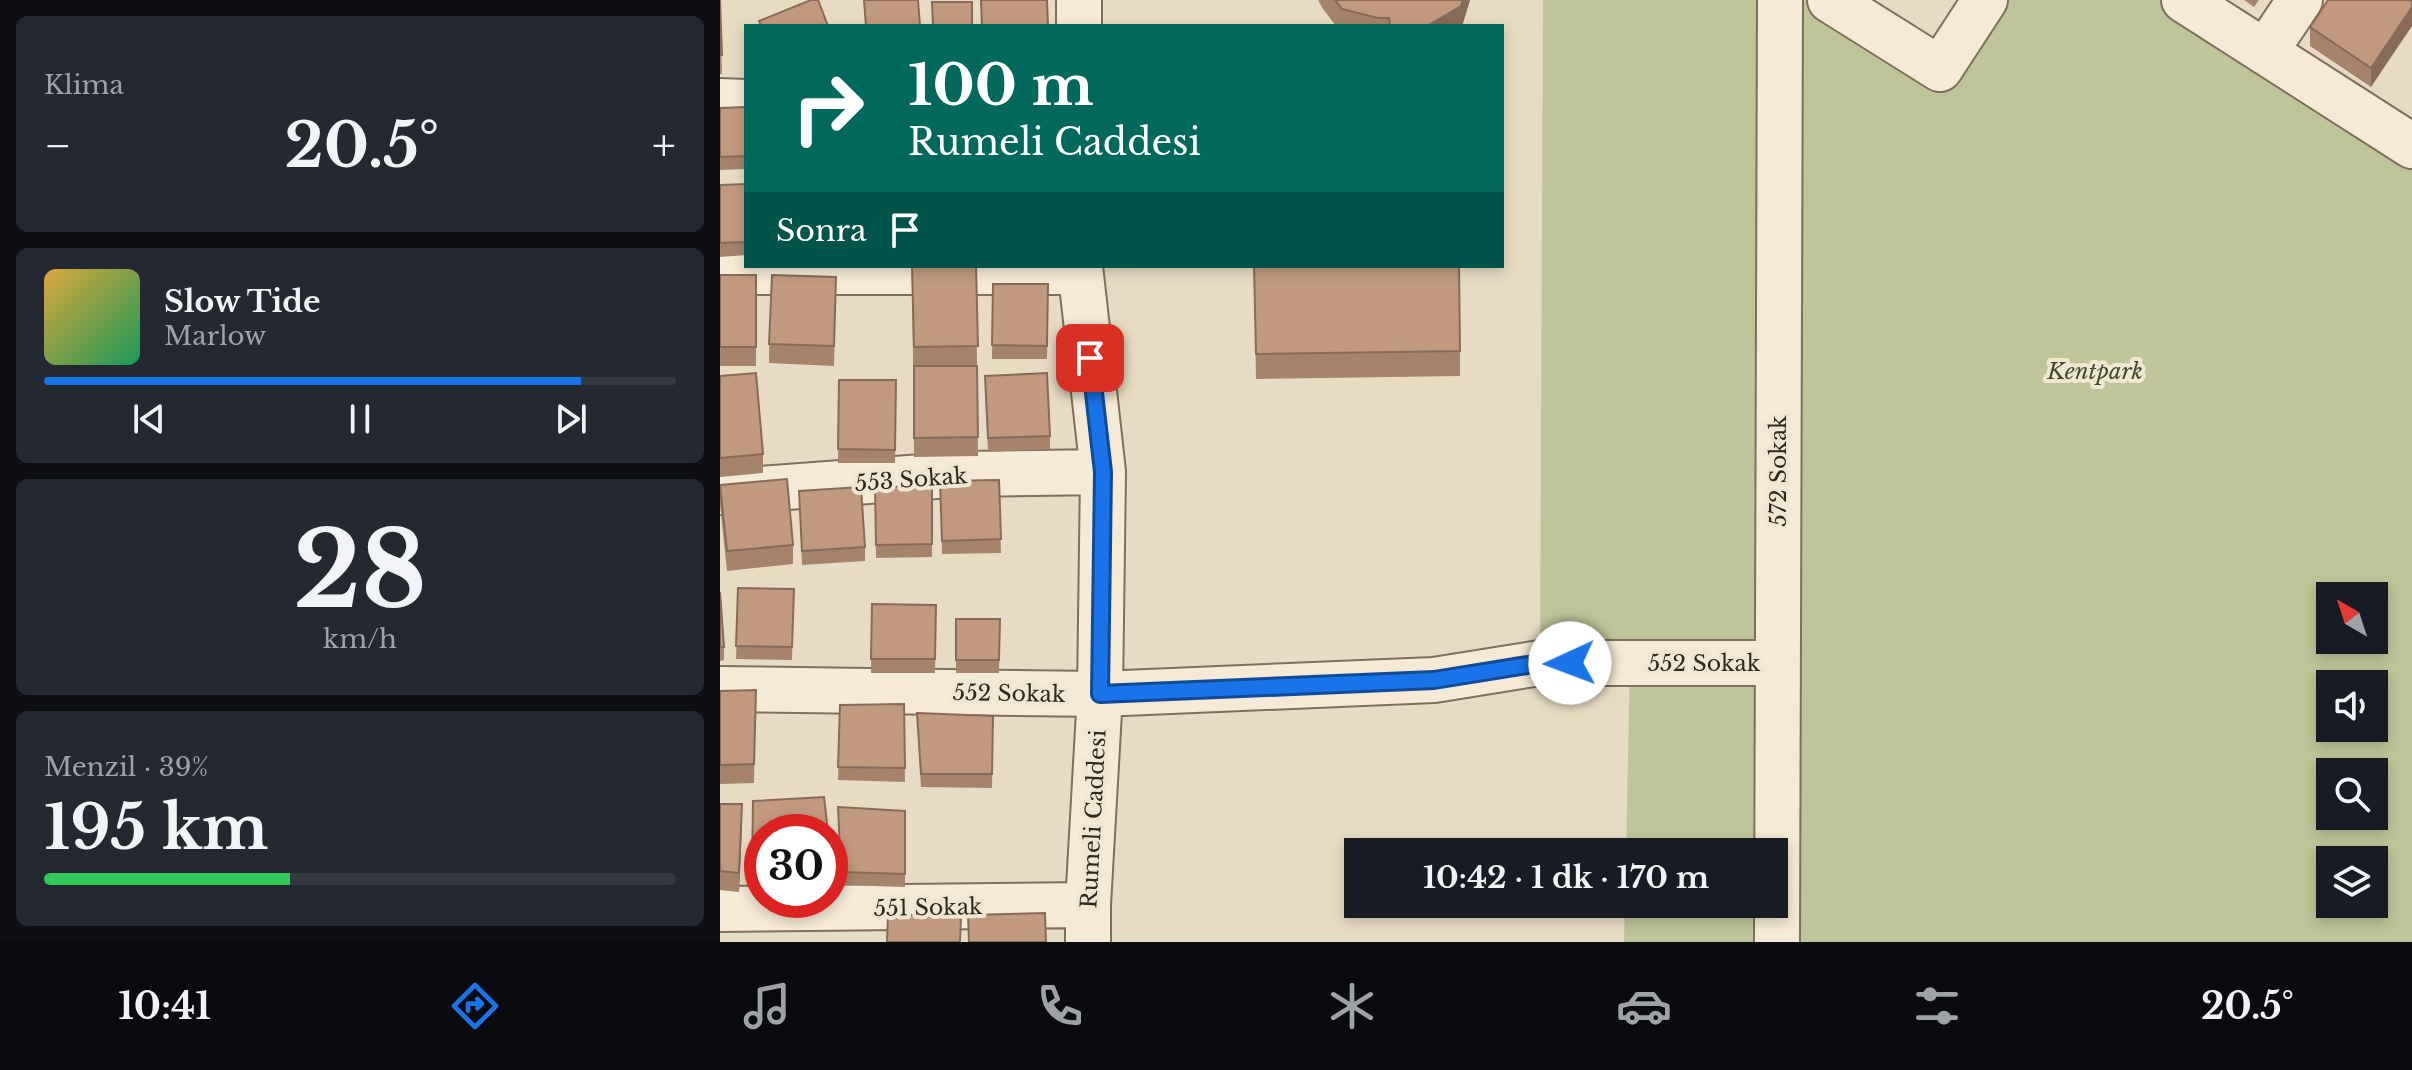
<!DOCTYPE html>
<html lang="tr">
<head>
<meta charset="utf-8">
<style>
	:root { --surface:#171b24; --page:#242831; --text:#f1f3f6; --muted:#9ea1a6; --line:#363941; --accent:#1a73e8 }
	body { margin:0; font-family:"Libre Baskerville",serif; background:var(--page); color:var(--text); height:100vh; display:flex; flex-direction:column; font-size:30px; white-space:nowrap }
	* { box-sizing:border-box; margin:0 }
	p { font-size:26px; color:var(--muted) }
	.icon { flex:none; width:44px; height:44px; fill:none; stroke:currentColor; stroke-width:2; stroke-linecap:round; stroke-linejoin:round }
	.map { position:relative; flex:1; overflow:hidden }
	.side { display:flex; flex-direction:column; gap:16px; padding:16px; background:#0d0f14; width:720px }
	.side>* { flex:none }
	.guide { position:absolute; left:24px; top:24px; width:760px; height:244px; border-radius:0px; box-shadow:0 4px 12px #0003; background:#00695c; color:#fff; overflow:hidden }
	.needle { width:52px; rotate:321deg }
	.tools { position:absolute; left:1596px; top:582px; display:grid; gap:16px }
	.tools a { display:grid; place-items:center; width:72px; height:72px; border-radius:0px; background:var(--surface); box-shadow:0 4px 12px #0003; font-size:40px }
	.speed { position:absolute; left:24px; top:814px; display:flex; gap:16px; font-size:40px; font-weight:700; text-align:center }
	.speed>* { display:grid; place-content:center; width:104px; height:104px; border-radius:50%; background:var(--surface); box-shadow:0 4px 12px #0003; line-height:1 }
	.speed .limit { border:12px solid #d22; background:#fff; color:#111 }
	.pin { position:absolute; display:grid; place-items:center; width:68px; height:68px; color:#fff; margin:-34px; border-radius:16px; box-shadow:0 4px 12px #0006 }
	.me { position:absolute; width:88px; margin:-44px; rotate:268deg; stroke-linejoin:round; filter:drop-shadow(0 0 6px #0008) }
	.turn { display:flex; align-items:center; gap:28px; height:168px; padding:0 32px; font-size:36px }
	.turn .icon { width:104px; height:104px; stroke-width:2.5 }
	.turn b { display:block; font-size:56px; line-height:68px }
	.then { display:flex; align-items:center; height:76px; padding:0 32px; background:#0003; gap:16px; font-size:30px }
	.big { font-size:60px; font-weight:800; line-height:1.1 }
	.side .tile { flex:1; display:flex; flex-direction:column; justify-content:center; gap:12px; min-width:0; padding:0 28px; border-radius:12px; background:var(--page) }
	.side .dial { align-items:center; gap:0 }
	.dial b { font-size:104px; line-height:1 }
	.song { display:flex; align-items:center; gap:24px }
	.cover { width:96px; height:96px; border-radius:12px; background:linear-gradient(135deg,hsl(40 70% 55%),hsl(150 70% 35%)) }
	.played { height:8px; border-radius:4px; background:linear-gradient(90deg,var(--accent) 85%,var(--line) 85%) }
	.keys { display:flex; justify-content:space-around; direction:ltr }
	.heat { display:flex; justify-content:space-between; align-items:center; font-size:44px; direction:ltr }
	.charge { height:12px; border-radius:6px; background:linear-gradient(90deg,#34c759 39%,var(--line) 0) }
	.trip { position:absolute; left:624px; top:838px; width:444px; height:80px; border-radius:0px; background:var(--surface); box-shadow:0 4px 12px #0003; font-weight:800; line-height:80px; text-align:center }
	.menu { display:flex; height:128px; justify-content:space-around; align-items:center; background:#090b0e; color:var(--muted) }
	.menu .icon { width:56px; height:56px }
	.menu .active { color:var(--accent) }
	.menu b { font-size:36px; color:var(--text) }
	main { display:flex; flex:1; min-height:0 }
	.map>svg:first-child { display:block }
	.green { fill:#bfc499; fill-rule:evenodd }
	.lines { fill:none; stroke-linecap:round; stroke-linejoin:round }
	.minor-casing { stroke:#7f6f5c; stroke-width:48 }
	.minor { stroke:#f4ead5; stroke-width:44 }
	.wall { fill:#a6846c }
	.shaded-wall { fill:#876b58 }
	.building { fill:#c1997e; stroke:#876b58; stroke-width:2 }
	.route-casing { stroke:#114b97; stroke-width:20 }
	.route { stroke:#1a73e8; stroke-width:14 }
	.labels { text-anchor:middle; stroke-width:8; stroke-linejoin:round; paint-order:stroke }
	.park-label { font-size:22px; font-style:italic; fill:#424b28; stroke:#f0e7d2 }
	.street-label { font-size:22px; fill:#31271e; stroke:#f0e7d2 }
</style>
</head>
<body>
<main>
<section class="side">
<div class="tile"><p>Klima</p>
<div class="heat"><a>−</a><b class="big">20.5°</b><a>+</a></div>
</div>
<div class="tile">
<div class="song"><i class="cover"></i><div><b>Slow Tide</b><p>Marlow</p></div></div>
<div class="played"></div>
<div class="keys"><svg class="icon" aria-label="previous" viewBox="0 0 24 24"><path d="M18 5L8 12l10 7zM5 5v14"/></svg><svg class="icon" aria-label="pause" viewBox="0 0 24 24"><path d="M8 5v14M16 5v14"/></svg><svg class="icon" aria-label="next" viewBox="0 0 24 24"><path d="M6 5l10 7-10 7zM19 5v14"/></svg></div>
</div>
<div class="tile dial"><b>28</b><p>km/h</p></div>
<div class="tile"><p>Menzil · 39%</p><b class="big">195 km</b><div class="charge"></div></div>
</section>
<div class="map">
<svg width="1692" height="942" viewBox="0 0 1692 942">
	<rect width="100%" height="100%" fill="#e7dcc3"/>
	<!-- green -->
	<path class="green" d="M 823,0 L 1110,0 L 1220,68 L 1265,0 L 1464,0 L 1692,146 L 1692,942 L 904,942 L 905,904 L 1054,904 L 1054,852 L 906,852 L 910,663 L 820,663 ZM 1610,596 L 1654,596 L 1654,640 L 1610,640 ZM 1610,684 L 1654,684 L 1654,728 L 1610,728 ZM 1610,772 L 1654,772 L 1654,816 L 1610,816 ZM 1610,860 L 1654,860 L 1654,904 L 1610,904 Z"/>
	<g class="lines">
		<!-- minor casing -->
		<g class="minor-casing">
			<path id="minor" d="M 359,0 L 359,26
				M 1110,0 L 1220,69 L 1265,0
				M 1464,0 L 1692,146
				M 1545,52 L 1580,0
				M 0,101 L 26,102
				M 360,266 L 383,472 L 380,694 L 368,905 L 368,942
				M 0,272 L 360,272
				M 0,492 L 243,474 L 383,472
				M 0,689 L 380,694 L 714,680 L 820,663 L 1057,663
				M 0,909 L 368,905
				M 1057,942 L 1060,0"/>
		</g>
		<!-- minor -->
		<use href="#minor" class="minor"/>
	</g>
	<!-- wall -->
	<path class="wall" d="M 0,0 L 2,74 L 0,74 Z
		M 598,0 L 750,0 L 742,26 L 616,26 L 603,9 Z
		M 1524,0 L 1539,0 L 1534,7 Z
		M 1692,0 L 1651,87 L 1590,46 L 1590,27 Z
		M 26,107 L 26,169 L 0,170 L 0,108 Z
		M 26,184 L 26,255 L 0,257 L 0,185 Z
		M 256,266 L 258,456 L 194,457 L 192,267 Z
		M 534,266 L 740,351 L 740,376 L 536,379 Z
		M 0,275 L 36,275 L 36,366 L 0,366 Z
		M 273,284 L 328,284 L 327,359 L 272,359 Z
		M 116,296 L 114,366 L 49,363 L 49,344 Z
		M 0,376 L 43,454 L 43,473 L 0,477 Z
		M 119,380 L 176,380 L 175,463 L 118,463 Z
		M 265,389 L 330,436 L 330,449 L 268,452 Z
		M 279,480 L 281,553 L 222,554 L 220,481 Z
		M 0,485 L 73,545 L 73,564 L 7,571 L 0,505 Z
		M 212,486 L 212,557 L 156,558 L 155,487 Z
		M 79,491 L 145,547 L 145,561 L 82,565 Z
		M 18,588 L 74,589 L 72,660 L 16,659 Z
		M 0,592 L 4,647 L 4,660 L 0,661 Z
		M 152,604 L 216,605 L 215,673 L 151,673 Z
		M 236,619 L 280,619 L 279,673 L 236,673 Z
		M 36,690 L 34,783 L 0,784 L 0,691 Z
		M 184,704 L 185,782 L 118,780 L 120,705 Z
		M 197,713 L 273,716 L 272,788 L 201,787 Z
		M 33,801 L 42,832 L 42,891 L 32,891 Z
		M 0,804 L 22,823 L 19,892 L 0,890 Z
		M 185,811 L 185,887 L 121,885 L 118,821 Z
		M 110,854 L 112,870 L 112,890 L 110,890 Z"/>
	<!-- shaded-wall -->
	<path class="shaded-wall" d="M 743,0 L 750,0 L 742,26 L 707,26 Z
		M 1692,7 L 1692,26 L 1651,87 L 1651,68 Z
		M 22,804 L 22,823 L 19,892 L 19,873 Z"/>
	<!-- building -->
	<path class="building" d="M 0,0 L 2,55 L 0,55 Z
		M 91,0 L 98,0 L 108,26 L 41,26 L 39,21 Z
		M 144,0 L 198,0 L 200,26 L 146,26 Z
		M 261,0 L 327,0 L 328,26 L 262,26 Z
		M 615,0 L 743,0 L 741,6 L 707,26 L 670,26 L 669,18 L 658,18 L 622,9 Z
		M 1608,0 L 1692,0 L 1692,7 L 1651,68 L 1590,27 Z
		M 212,2 L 252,2 L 252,26 L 213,26 Z
		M 26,107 L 26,156 L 0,157 L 0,108 Z
		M 26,184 L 26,242 L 0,243 L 0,185 Z
		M 256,266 L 258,346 L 194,347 L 192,267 Z
		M 534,266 L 739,266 L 740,351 L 536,354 Z
		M 0,275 L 36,275 L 36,347 L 0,347 Z
		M 52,275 L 116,277 L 114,346 L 49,344 Z
		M 273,284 L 328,284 L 327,346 L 272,345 Z
		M 194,366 L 257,366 L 258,437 L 194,438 Z
		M 36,373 L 43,454 L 0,458 L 0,376 Z
		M 327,373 L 330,436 L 268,438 L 265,376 Z
		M 119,380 L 176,380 L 175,450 L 118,449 Z
		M 67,479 L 73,545 L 7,551 L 0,485 Z
		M 279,480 L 281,539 L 222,541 L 220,481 Z
		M 212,486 L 212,544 L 156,545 L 155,487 Z
		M 141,487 L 145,547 L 82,551 L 79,491 Z
		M 18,588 L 74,589 L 72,647 L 16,646 Z
		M 0,592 L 4,647 L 0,647 Z
		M 152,604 L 216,605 L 215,659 L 151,659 Z
		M 236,619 L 280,619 L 279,660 L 236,660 Z
		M 36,690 L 34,764 L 0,765 L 0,691 Z
		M 184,704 L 185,768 L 118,767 L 120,705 Z
		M 197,713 L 273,716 L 272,774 L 201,774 Z
		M 104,797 L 108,832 L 42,832 L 42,872 L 32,872 L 33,801 Z
		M 0,804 L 22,804 L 19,873 L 0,871 Z
		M 118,807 L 185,811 L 185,874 L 121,872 Z
		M 325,913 L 326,942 L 249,942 L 248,915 Z
		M 168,914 L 241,917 L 240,942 L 167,942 Z"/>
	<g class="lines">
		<!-- route casing -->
		<g class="route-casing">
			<path id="route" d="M 370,358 L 383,472 L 380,694 L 714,680 L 820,663 L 850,663"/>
		</g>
		<!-- route -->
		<use href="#route" class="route"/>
	</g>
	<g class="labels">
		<!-- park labels -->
		<g class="park-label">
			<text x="1375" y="379">Kentpark</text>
		</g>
		<!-- street labels -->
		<g class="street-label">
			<text transform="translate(1058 471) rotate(-90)" y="8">572 Sokak</text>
			<text transform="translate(191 479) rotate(-4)" y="8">553 Sokak</text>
			<text x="984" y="671">552 Sokak</text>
			<text transform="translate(289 693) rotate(1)" y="8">552 Sokak</text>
			<text transform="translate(373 819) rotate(-87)" y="8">Rumeli Caddesi</text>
			<text transform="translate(208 907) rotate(-1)" y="8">551 Sokak</text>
		</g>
	</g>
</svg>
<div class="tools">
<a><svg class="needle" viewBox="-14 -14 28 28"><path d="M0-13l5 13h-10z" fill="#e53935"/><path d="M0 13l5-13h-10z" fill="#9ea1a6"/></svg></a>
<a><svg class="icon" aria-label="sound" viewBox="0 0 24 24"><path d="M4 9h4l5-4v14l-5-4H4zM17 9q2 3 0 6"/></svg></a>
<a><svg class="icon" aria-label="search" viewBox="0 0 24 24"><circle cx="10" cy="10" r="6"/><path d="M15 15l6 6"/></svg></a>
<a><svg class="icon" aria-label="layers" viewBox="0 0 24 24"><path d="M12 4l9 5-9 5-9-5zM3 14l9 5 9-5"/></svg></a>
</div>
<div class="speed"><div class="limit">30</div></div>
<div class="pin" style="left:370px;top:358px;background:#d93025"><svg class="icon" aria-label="arrive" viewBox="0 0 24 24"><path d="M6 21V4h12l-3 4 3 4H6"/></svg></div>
<svg class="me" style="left:850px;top:663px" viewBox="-20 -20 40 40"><circle r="19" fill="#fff"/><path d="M0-13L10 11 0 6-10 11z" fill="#1a73e8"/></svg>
<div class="trip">10:42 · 1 dk · 170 m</div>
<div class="guide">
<div class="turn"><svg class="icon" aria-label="right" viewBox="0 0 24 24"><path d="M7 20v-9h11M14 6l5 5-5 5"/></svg><div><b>100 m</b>Rumeli Caddesi</div></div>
<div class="then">Sonra<svg class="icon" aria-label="arrive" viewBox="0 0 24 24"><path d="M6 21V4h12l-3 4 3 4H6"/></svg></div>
</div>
</div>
</main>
<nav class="menu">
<b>10:41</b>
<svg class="icon active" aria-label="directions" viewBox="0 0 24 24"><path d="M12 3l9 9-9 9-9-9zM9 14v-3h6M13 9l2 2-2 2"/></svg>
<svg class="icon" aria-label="music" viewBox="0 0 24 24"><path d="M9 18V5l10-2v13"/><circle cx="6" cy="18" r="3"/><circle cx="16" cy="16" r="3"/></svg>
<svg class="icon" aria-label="phone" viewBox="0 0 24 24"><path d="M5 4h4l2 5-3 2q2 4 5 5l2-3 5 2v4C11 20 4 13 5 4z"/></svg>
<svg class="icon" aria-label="climate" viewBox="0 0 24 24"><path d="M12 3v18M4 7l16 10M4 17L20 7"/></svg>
<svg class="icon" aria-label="car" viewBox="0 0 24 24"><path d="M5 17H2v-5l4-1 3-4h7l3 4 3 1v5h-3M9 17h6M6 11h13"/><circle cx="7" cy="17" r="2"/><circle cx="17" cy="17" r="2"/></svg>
<svg class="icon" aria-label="filters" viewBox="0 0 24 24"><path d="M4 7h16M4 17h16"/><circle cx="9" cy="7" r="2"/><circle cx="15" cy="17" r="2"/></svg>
<b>20.5°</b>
</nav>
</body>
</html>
